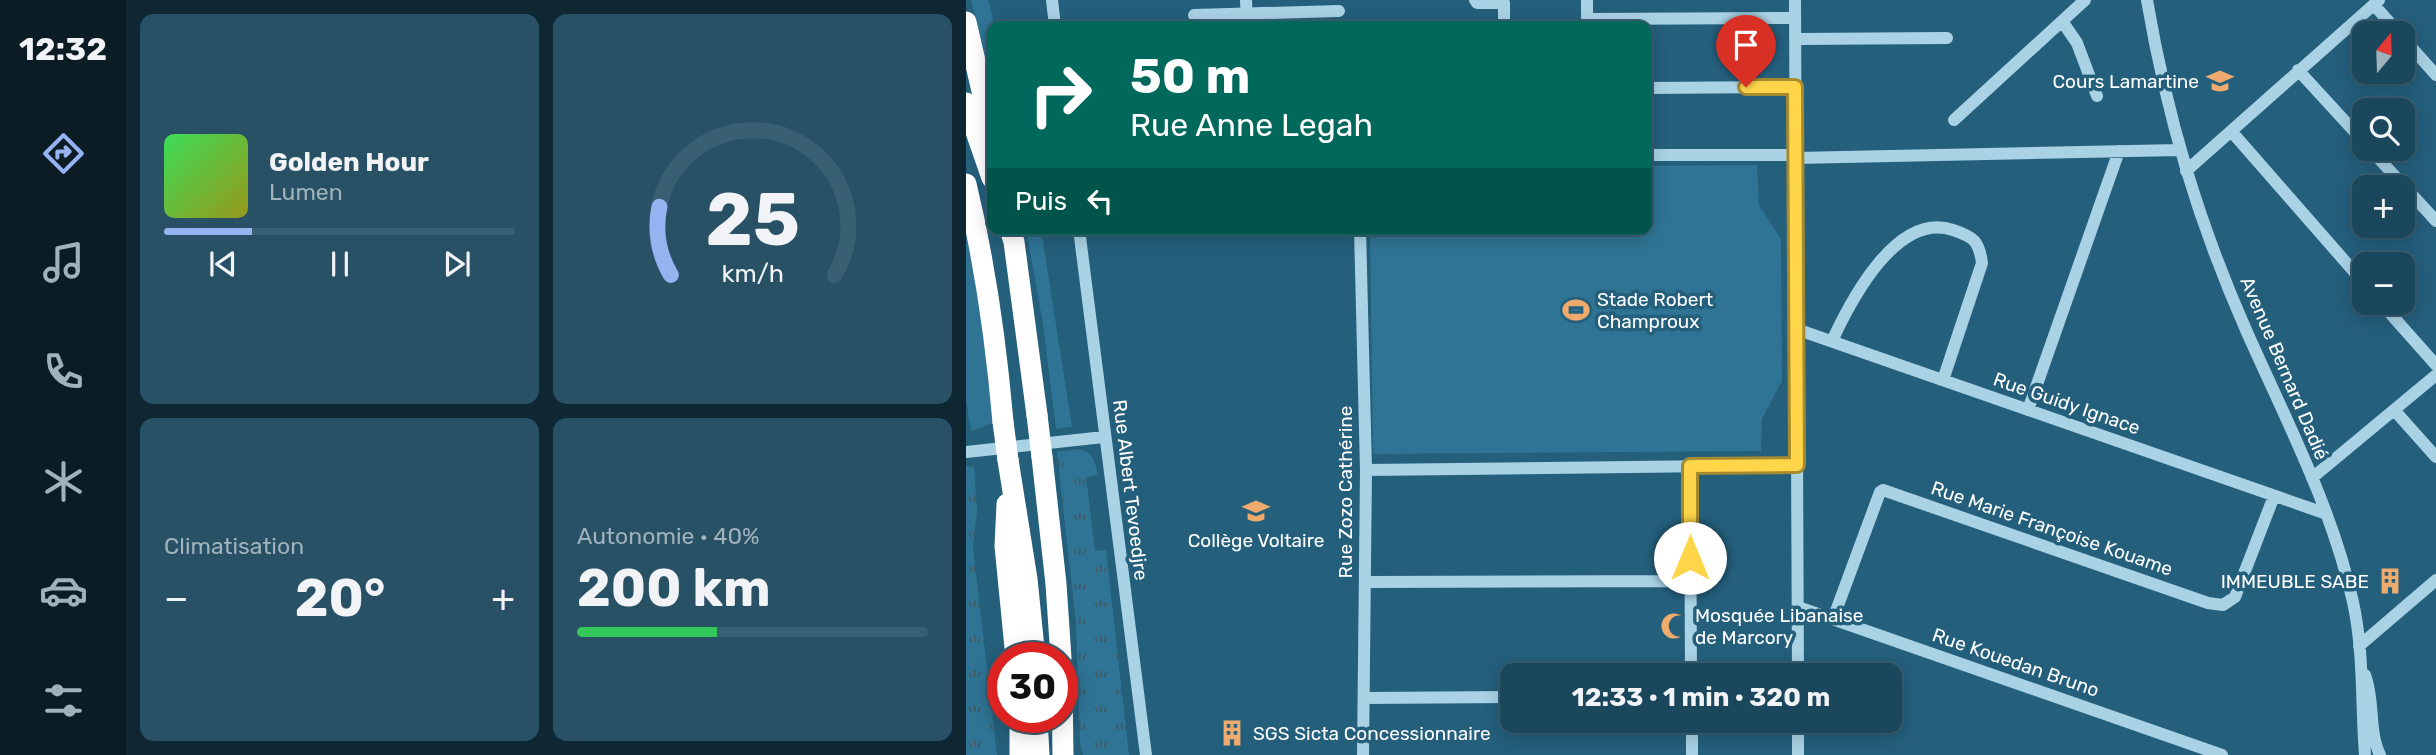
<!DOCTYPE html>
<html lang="fr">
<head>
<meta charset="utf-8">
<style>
	:root { --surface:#1b475d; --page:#285166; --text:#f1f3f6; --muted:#a0b2bc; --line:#395f72; --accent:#95b2f1 }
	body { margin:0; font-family:Rubik,sans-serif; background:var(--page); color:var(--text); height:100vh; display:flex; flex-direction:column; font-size:26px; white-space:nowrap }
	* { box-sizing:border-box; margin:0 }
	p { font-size:23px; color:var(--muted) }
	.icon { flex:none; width:38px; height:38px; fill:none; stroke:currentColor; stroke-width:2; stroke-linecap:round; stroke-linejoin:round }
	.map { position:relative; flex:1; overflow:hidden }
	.details { display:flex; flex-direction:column; gap:14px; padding:14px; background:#0f2733; width:840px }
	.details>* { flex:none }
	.top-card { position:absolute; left:21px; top:21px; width:665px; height:214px; border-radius:14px; box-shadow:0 4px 18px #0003,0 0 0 2px var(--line); background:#00695c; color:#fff; overflow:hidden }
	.needle { width:46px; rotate:19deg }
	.buttons { position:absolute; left:1386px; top:21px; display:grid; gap:14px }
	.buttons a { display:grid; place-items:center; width:63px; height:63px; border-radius:14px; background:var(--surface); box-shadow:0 4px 18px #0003,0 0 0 2px var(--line); font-size:35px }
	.speed { position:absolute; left:21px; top:642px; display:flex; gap:14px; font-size:35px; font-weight:700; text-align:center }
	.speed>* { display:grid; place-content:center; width:91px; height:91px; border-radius:50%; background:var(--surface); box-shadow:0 4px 18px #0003,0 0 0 2px var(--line); line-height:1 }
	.speed .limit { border:10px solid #d22; background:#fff; color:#111 }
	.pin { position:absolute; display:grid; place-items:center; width:60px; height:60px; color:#fff; margin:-72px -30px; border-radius:50% 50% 50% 0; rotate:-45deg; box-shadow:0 0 7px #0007 }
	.pin .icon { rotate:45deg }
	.me { position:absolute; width:77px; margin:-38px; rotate:0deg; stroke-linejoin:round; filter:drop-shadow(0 0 5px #0008) }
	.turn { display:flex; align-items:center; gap:24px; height:147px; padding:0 28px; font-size:32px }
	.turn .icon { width:91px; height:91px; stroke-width:2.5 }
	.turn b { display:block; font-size:49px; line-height:60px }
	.then { display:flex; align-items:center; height:66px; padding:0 28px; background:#0003; gap:14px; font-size:26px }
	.big { font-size:52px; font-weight:700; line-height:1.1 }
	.details .widget { flex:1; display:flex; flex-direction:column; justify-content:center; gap:10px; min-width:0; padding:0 24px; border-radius:14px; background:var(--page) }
	.details .dial { align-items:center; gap:0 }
	.dial svg { height:182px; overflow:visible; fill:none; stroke:var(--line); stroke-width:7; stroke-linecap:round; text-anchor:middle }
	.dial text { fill:var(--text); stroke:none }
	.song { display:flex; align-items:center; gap:21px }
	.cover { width:84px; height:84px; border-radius:10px; background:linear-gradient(135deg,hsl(130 70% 55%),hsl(60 70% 35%)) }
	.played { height:7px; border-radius:4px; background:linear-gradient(90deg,var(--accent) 25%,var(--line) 25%) }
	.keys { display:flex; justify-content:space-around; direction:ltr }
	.heat { display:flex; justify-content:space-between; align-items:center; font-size:38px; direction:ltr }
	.charge { height:10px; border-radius:5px; background:linear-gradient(90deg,#34c759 40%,var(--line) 0) }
	.details .tiles { flex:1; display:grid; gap:14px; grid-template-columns:repeat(2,1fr) }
	.trip { position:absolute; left:534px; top:663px; width:402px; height:70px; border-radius:14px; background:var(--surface); box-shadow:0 4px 18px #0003,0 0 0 2px var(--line); font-weight:700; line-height:70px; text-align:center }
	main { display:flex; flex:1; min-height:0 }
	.tab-bar { display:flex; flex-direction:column; width:126px; justify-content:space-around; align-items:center; background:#0b1c25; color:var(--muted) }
	.tab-bar .icon { width:49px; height:49px }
	.tab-bar .current { color:var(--accent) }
	.tab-bar b { font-size:32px; color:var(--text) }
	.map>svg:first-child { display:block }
	.grass { fill:#2f7494 }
	.park { fill:url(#park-tufts) }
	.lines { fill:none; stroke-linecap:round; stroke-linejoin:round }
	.minor { stroke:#a9d2e5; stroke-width:12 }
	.highway { stroke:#fff; stroke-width:21 }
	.highway-bridge { stroke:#fff; stroke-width:21 }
	.route-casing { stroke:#a68a30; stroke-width:18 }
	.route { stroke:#ffd54a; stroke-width:12 }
	.labels { text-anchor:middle; stroke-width:7; stroke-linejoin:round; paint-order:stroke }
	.poi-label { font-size:19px; fill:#fff; stroke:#245f7c; text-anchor:start }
	.street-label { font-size:19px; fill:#fff; stroke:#245f7c }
</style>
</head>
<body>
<main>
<nav class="tab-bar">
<b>12:32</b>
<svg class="icon current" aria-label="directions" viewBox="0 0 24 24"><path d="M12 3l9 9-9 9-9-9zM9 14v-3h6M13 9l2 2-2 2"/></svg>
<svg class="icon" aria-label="music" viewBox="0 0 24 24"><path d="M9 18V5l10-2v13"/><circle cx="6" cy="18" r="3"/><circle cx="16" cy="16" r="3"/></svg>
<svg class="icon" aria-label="phone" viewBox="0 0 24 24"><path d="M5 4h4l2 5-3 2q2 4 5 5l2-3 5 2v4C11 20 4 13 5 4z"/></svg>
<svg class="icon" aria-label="climate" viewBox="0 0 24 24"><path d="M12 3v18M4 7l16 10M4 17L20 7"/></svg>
<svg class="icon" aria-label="car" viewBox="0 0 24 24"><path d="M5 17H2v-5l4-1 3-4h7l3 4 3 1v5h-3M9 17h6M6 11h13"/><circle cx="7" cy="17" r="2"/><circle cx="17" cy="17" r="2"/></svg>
<svg class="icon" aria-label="filters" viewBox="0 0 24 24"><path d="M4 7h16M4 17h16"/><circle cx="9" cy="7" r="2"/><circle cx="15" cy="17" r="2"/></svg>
</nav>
<section class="details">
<div class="tiles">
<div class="widget">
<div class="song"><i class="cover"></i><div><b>Golden Hour</b><p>Lumen</p></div></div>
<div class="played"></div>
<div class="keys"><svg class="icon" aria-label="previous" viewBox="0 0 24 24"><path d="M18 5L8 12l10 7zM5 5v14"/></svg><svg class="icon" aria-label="pause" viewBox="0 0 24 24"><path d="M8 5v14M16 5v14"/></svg><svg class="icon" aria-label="next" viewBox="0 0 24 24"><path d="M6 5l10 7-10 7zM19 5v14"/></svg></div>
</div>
<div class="widget dial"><svg viewBox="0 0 100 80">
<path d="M14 69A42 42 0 1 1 86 69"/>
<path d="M14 69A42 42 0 0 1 9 39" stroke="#95b2f1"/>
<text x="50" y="56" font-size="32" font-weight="700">25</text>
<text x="50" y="72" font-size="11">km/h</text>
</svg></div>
<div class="widget"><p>Climatisation</p>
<div class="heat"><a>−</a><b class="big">20°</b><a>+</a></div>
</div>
<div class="widget"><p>Autonomie · 40%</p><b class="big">200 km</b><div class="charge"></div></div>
</div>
</section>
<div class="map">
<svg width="1470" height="755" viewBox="0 0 1470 755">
	<defs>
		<pattern id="park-tufts" width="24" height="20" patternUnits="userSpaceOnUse" patternTransform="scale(1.75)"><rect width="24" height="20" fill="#2f7494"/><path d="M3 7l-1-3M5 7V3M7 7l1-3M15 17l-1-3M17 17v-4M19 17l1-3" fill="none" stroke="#405c69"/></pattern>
	</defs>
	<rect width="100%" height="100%" fill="#245f7c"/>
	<!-- grass -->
	<path class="grass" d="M 5,0 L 22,0 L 29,26 L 26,26 L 26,86 Z
		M 791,165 L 793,205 L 815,239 L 816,381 L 796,419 L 795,451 L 407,454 L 404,229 L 681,229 L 681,166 Z
		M 0,224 L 32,421 L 5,431 L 0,399 Z
		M 60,229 L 75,229 L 106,427 L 90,429 L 77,324 Z"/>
	<!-- park -->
	<path class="park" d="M 111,449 C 128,452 128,460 132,475 L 120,477 L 129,551 L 140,550 L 163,755 L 117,755 L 114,742 L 110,623 L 91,452 Z
		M 0,466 L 8,466 L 11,511 L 7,548 L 31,755 L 0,755 Z"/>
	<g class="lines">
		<!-- minor -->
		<path class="minor" d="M 86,0 L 89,26
			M 280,0 L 281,26
			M 509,0 L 511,3 L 538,3 L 538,26
			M 621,0 L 621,26
			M 829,0 L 832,676
			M 1181,0 C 1201,117 1232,221 1280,330 C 1319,418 1366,507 1387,602 C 1398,652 1395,704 1399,755
			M 1408,5 L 1433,33
			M 228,15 L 373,11
			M 621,19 L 829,18
			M 1096,21 L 1111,43 L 1131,96
			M 1437,38 L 1470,75
			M 829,39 L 981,38
			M 1332,70 L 1398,142
			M 681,88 L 829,87
			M 988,120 L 1119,0
			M 1265,131 L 1398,283
			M 1404,149 L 1470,221
			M 681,155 L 829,155
			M 830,158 L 1213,150
			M 1220,171 L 1413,0
			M 113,229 L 180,755
			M 394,229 L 400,470 L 397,755
			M 1415,303 L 1470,365
			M 830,329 L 1358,513
			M 866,341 C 885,300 931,211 987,230 C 1008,237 1013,241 1016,263 L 977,380
			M 1062,410 L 1153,151
			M 1429,411 L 1470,457
			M 0,452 L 138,437
			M 724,466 L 725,676
			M 400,470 L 831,465
			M 1346,478 L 1470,375
			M 399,582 L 725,581
			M 832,607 L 1256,755
			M 867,619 L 914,492 L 917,490 L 1242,603 L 1257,605 L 1269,597 L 1308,496
			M 1393,646 L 1470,580
			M 1399,675 C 1409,701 1402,730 1414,755
			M 398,698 L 546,697
			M 726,721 L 726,755
			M 832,755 L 832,721"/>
		<!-- highway -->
		<path class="highway" d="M 0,22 L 26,134
			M 0,103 L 26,178
			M 0,184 C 19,263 30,341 37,422
			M 44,229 L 48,242 L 71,415
			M 76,457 L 90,584 L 95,658
			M 42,460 L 61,579 L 69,658
			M 41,504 L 39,546 L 50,658
			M 96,686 L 97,755
			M 54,718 L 54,755
			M 71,718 L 73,755"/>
		<!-- highway-bridge -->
		<path class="highway-bridge" d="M 71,415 L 76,457
			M 37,422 L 42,460"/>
	</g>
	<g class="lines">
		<!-- route casing -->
		<g class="route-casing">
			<path id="route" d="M 724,558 L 724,466 L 831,465 L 829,87 L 780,87"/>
		</g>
		<!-- route -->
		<use href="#route" class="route"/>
	</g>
	<!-- icons -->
	<defs>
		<g id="school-bare" transform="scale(2.1)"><path d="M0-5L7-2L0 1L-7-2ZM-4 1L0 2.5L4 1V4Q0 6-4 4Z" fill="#efab6d" stroke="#245f7c" stroke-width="2.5" paint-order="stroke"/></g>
		<g id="stadium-bare" transform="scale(2.1)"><path d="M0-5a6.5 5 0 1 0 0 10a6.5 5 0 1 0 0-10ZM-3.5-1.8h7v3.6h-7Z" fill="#efab6d" stroke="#245f7c" stroke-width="2.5" paint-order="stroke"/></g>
		<g id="building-bare" transform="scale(2.1)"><path d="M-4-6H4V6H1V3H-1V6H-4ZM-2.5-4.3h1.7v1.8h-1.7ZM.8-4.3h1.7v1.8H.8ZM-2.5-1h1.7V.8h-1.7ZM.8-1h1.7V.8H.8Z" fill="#efab6d" stroke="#245f7c" stroke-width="2.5" paint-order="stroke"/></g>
		<g id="mosque-bare" transform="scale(2.1)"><path d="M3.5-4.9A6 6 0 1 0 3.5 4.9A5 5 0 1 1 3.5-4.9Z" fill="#efab6d" stroke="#245f7c" stroke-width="2.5" paint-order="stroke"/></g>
	</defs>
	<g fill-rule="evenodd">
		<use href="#school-bare" x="1254" y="81"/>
		<use href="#stadium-bare" x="610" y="310"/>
		<use href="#school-bare" x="290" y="511"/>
		<use href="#building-bare" x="1424" y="581"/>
		<use href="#mosque-bare" x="708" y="626"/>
		<use href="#building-bare" x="266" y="733"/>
	</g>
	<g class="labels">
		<!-- poi labels -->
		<g class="poi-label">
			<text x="1233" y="88" text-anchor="end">Cours Lamartine</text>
			<text x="631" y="306">Stade Robert<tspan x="631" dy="22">Champroux</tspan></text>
			<text x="290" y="547" text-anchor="middle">Collège Voltaire</text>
			<text x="1403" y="588" text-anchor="end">IMMEUBLE SABE</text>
			<text x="729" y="622">Mosquée Libanaise<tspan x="729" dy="22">de Marcory</tspan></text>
			<text x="287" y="740">SGS Sicta Concessionnaire</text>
		</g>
		<!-- street labels -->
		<g class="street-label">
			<text transform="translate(1319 368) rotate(67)" y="7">Avenue Bernard Dadié</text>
			<text transform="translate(1101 403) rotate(19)" y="7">Rue Guidy Ignace</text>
			<text transform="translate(165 490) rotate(83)" y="7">Rue Albert Tevoedjre</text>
			<text transform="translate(379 492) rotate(-90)" y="7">Rue Zozo Cathérine</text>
			<text transform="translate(1086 528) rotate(19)" y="7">Rue Marie Françoise Kouame</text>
			<text transform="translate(1050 662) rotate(19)" y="7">Rue Kouedan Bruno</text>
		</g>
	</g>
</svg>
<div class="buttons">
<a><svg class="needle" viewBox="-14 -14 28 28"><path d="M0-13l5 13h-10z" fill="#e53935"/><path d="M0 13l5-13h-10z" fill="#a0b2bc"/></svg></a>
<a><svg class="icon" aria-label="search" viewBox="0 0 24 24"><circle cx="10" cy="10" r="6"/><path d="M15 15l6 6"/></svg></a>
<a>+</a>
<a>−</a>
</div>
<div class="speed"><div class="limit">30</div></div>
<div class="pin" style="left:780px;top:87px;background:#d93025"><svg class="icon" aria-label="arrive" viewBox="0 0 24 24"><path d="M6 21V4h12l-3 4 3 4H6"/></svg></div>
<svg class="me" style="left:724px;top:558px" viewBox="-20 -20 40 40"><circle r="19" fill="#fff"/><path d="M0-13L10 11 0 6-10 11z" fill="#ffd54a"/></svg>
<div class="trip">12:33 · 1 min · 320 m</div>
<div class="top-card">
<div class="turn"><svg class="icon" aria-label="right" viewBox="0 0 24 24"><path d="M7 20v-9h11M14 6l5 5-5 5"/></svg><div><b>50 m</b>Rue Anne Legah</div></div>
<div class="then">Puis<svg class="icon" aria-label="left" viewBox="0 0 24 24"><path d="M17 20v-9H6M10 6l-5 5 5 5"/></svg></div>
</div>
</div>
</main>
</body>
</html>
